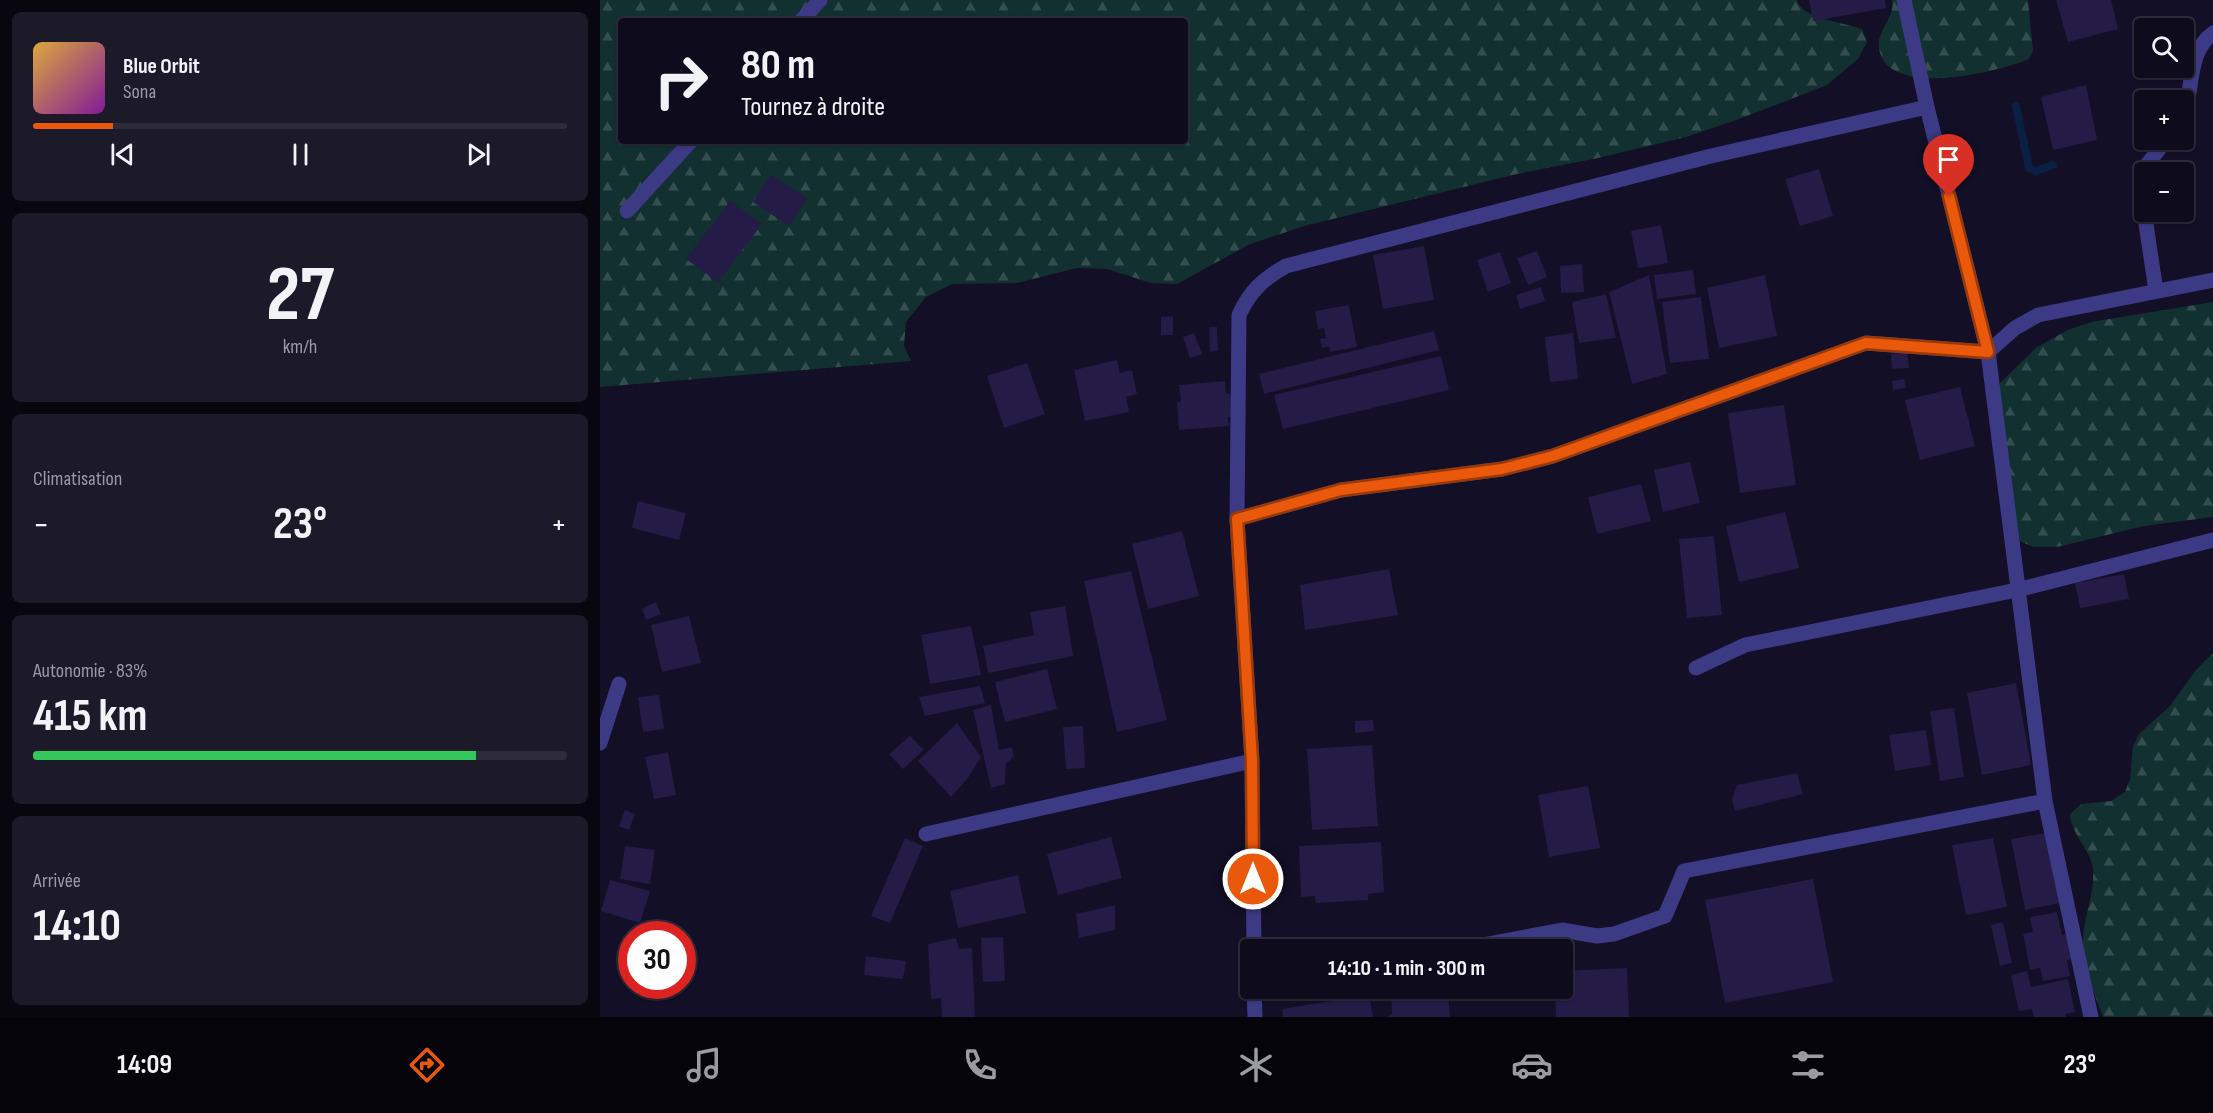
<!DOCTYPE html>
<html lang="fr">
<head>
<meta charset="utf-8">
<style>
	:root { --surface:#0e0b1c; --page:#1c1929; --text:#f1f3f6; --muted:#9b9ba3; --line:#2e2b3b; --accent:#ea580c }
	body { margin:0; font-family:"Sofia Sans Condensed",sans-serif; background:var(--page); color:var(--text); height:100vh; display:flex; flex-direction:column; font-size:22px; white-space:nowrap }
	* { box-sizing:border-box; margin:0 }
	p { font-size:20px; color:var(--muted) }
	.icon { flex:none; width:33px; height:33px; fill:none; stroke:currentColor; stroke-width:2; stroke-linecap:round; stroke-linejoin:round }
	.map { position:relative; flex:1; overflow:hidden }
	.drawer { display:flex; flex-direction:column; gap:12px; padding:12px; background:#08060f; width:600px }
	.drawer>* { flex:none }
	.hud { position:absolute; left:18px; top:18px; width:570px; height:126px; border-radius:6px; box-shadow:0 2px 4px #0004,0 0 0 2px var(--line); background:#0e0b1c; color:var(--text); overflow:hidden }
	.controls { position:absolute; left:1534px; top:18px; display:grid; gap:12px }
	.controls a { display:grid; place-items:center; width:60px; height:60px; border-radius:6px; background:var(--surface); box-shadow:0 2px 4px #0004,0 0 0 2px var(--line); font-size:30px }
	.speed { position:absolute; left:18px; top:921px; display:flex; gap:12px; font-size:30px; font-weight:700; text-align:center }
	.speed>* { display:grid; place-content:center; width:78px; height:78px; border-radius:50%; background:var(--surface); box-shadow:0 2px 4px #0004,0 0 0 2px var(--line); line-height:1 }
	.speed .limit { border:9px solid #d22; background:#fff; color:#111 }
	.pin { position:absolute; display:grid; place-items:center; width:51px; height:51px; color:#fff; margin:-62px -26px; border-radius:50% 50% 50% 0; rotate:-45deg; box-shadow:0 0 6px #0007 }
	.pin .icon { rotate:45deg }
	.me { position:absolute; width:66px; margin:-33px; rotate:0deg; stroke-linejoin:round; filter:drop-shadow(0 0 4px #0008) }
	.turn { display:flex; align-items:center; gap:21px; height:126px; padding:0 24px; font-size:27px }
	.turn .icon { width:78px; height:78px; stroke-width:2.5 }
	.turn b { display:block; font-size:42px; line-height:51px }
	.big { font-size:45px; font-weight:700; line-height:1.1 }
	.drawer .widget { flex:1; display:flex; flex-direction:column; justify-content:center; gap:9px; min-width:0; padding:0 21px; border-radius:9px; background:var(--page) }
	.drawer .dial { align-items:center; gap:0 }
	.dial b { font-size:78px; line-height:1 }
	.song { display:flex; align-items:center; gap:18px }
	.cover { width:72px; height:72px; border-radius:9px; background:linear-gradient(135deg,hsl(40 70% 55%),hsl(290 70% 35%)) }
	.played { height:6px; border-radius:3px; background:linear-gradient(90deg,var(--accent) 15%,var(--line) 15%) }
	.keys { display:flex; justify-content:space-around; direction:ltr }
	.heat { display:flex; justify-content:space-between; align-items:center; font-size:33px; direction:ltr }
	.charge { height:9px; border-radius:4px; background:linear-gradient(90deg,#34c759 83%,var(--line) 0) }
	.trip { position:absolute; left:640px; top:939px; width:333px; height:60px; border-radius:6px; background:var(--surface); box-shadow:0 2px 4px #0004,0 0 0 2px var(--line); font-weight:700; line-height:60px; text-align:center }
	.tab-bar { display:flex; height:96px; justify-content:space-around; align-items:center; background:#06040b; color:var(--muted) }
	.tab-bar .icon { width:42px; height:42px }
	.tab-bar .selected { color:var(--accent) }
	.tab-bar b { font-size:27px; color:var(--text) }
	main { display:flex; flex:1; min-height:0 }
	.map>svg:first-child { display:block }
	.forest { fill:url(#forest-firs); fill-rule:evenodd }
	.lines { fill:none; stroke-linecap:round; stroke-linejoin:round }
	.stream { stroke:#0a1f44; stroke-width:8 }
	.building { fill:#241b47 }
	.minor { stroke:#3d3a85; stroke-width:15 }
	.route-casing { stroke:#983908; stroke-width:15 }
	.route { stroke:#ea580c; stroke-width:10 }
</style>
</head>
<body>
<main>
<section class="drawer">
<div class="widget">
<div class="song"><i class="cover"></i><div><b>Blue Orbit</b><p>Sona</p></div></div>
<div class="played"></div>
<div class="keys"><svg class="icon" aria-label="previous" viewBox="0 0 24 24"><path d="M18 5L8 12l10 7zM5 5v14"/></svg><svg class="icon" aria-label="pause" viewBox="0 0 24 24"><path d="M8 5v14M16 5v14"/></svg><svg class="icon" aria-label="next" viewBox="0 0 24 24"><path d="M6 5l10 7-10 7zM19 5v14"/></svg></div>
</div>
<div class="widget dial"><b>27</b><p>km/h</p></div>
<div class="widget"><p>Climatisation</p>
<div class="heat"><a>−</a><b class="big">23°</b><a>+</a></div>
</div>
<div class="widget"><p>Autonomie · 83%</p><b class="big">415 km</b><div class="charge"></div></div>
<div class="widget"><p>Arrivée</p><b class="big">14:10</b></div>
</section>
<div class="map">
<svg width="1613" height="1017" viewBox="0 0 1613 1017">
	<defs>
		<pattern id="forest-firs" width="22" height="20" patternUnits="userSpaceOnUse" patternTransform="scale(1.5)"><rect width="22" height="20" fill="#12302f"/><path d="M5 1l3.5 6h-7zM16 11l3.5 6h-7z" fill="#344d4e"/></pattern>
	</defs>
	<rect width="100%" height="100%" fill="#130f26"/>
	<!-- forest -->
	<path class="forest" d="M 0,0 L 1197,0 C 1202,19 1243,22 1262,29 L 1267,42 L 1258,59 L 1227,85 L 1139,119 L 1086,137 L 998,158 L 917,174 L 704,226 L 648,245 L 577,284 L 551,283 L 507,269 L 477,268 L 417,283 L 352,284 L 326,297 L 306,322 L 304,346 L 311,361 L 0,387 ZM 21,21 L 585,21 L 585,141 L 21,141 Z
		M 1292,0 L 1428,0 L 1433,51 L 1429,59 C 1399,72 1286,100 1279,48 C 1276,31 1296,17 1292,0 Z
		M 1613,302 L 1613,517 L 1544,526 L 1457,547 L 1433,547 L 1420,541 L 1414,532 L 1392,411 L 1400,383 L 1437,347 L 1468,330 L 1491,322 Z
		M 1613,653 L 1613,1017 L 1503,1017 C 1493,990 1479,958 1484,928 C 1487,909 1495,888 1493,868 C 1490,849 1471,834 1470,814 L 1481,804 L 1511,801 L 1525,792 L 1530,779 L 1533,746 L 1539,734 L 1569,707 L 1596,670 Z"/>
	<g class="lines">
		<!-- stream -->
		<path class="stream" d="M 1416,106 L 1429,168 L 1436,171 L 1453,165"/>
	</g>
	<!-- building -->
	<path class="building" d="M 1209,0 L 1285,0 L 1286,8 L 1213,21 Z
		M 1456,0 L 1511,0 L 1518,29 L 1468,42 Z
		M 1486,85 L 1497,140 L 1453,150 L 1441,97 Z
		M 1219,169 L 1233,216 L 1200,226 L 1185,179 Z
		M 171,175 L 207,198 L 189,226 L 153,202 Z
		M 130,201 L 162,224 L 118,282 L 86,259 Z
		M 1061,225 L 1068,263 L 1038,268 L 1031,231 Z
		M 824,246 L 834,300 L 783,309 L 773,255 Z
		M 937,251 L 947,277 L 928,285 L 917,258 Z
		M 900,252 L 911,283 L 888,292 L 877,260 Z
		M 982,264 L 984,292 L 961,293 L 960,266 Z
		M 1093,270 L 1096,294 L 1057,299 L 1054,275 Z
		M 1049,275 L 1067,374 L 1032,384 L 1009,292 Z
		M 1165,275 L 1177,336 L 1119,348 L 1107,288 Z
		M 941,287 L 945,301 L 920,309 L 916,295 Z
		M 1006,294 L 1016,338 L 979,343 L 972,302 Z
		M 1101,297 L 1109,359 L 1070,363 L 1062,302 Z
		M 749,305 L 757,347 L 730,352 L 729,346 L 722,348 L 720,339 L 726,338 L 724,328 L 718,329 L 715,311 Z
		M 573,316 L 573,335 L 561,335 L 561,317 Z
		M 609,327 L 617,327 L 618,351 L 610,352 Z
		M 834,331 L 839,350 L 664,394 L 659,374 Z
		M 594,333 L 602,354 L 590,358 L 583,337 Z
		M 973,333 L 978,379 L 950,382 L 945,337 Z
		M 1307,352 L 1309,368 L 1292,369 L 1291,354 Z
		M 841,356 L 849,390 L 683,429 L 674,395 Z
		M 517,360 L 520,373 L 532,370 L 537,394 L 526,397 L 529,412 L 485,421 L 474,370 Z
		M 427,363 L 445,414 L 404,428 L 387,376 Z
		M 1304,379 L 1306,388 L 1293,390 L 1292,381 Z
		M 625,381 L 626,394 L 630,394 L 633,417 L 628,417 L 629,426 L 579,430 L 577,402 L 581,402 L 579,385 Z
		M 1360,387 L 1375,446 L 1320,460 L 1305,400 Z
		M 1184,405 L 1196,485 L 1140,493 L 1128,413 Z
		M 1090,462 L 1100,503 L 1063,512 L 1054,470 Z
		M 1041,484 L 1051,521 L 997,534 L 988,497 Z
		M 38,501 L 86,513 L 79,540 L 32,528 Z
		M 1185,512 L 1199,568 L 1139,582 L 1126,526 Z
		M 582,531 L 599,596 L 548,609 L 532,544 Z
		M 1114,536 L 1122,615 L 1087,618 L 1079,539 Z
		M 789,569 L 798,615 L 705,630 L 700,585 Z
		M 531,571 L 567,720 L 517,732 L 484,581 Z
		M 1524,574 L 1529,599 L 1480,608 L 1475,583 Z
		M 56,602 L 61,614 L 46,620 L 42,609 Z
		M 465,606 L 473,656 L 388,673 L 383,646 L 434,635 L 430,612 Z
		M 89,616 L 101,663 L 62,672 L 51,625 Z
		M 371,626 L 381,675 L 330,684 L 321,635 Z
		M 447,669 L 457,709 L 405,722 L 395,682 Z
		M 1416,683 L 1431,765 L 1382,775 L 1367,693 Z
		M 380,686 L 385,703 L 325,716 L 319,697 Z
		M 59,695 L 64,729 L 43,732 L 38,697 Z
		M 391,705 L 399,750 L 412,747 L 414,756 L 406,764 L 405,784 L 391,788 L 373,710 Z
		M 1354,708 L 1364,777 L 1340,781 L 1330,711 Z
		M 773,720 L 774,731 L 755,733 L 755,721 Z
		M 357,723 L 381,757 L 368,778 L 351,797 L 318,761 Z
		M 483,726 L 485,768 L 466,769 L 463,727 Z
		M 1326,730 L 1331,765 L 1295,771 L 1289,735 Z
		M 310,736 L 324,750 L 303,769 L 289,754 Z
		M 772,745 L 778,826 L 712,830 L 707,749 Z
		M 68,752 L 76,795 L 54,799 L 45,757 Z
		M 1197,773 L 1203,794 L 1135,811 L 1132,799 L 1137,785 Z
		M 988,786 L 1000,848 L 949,857 L 938,795 Z
		M 25,810 L 35,814 L 29,830 L 19,826 Z
		M 1446,833 L 1460,903 L 1425,910 L 1411,839 Z
		M 511,837 L 522,878 L 458,895 L 447,854 Z
		M 305,838 L 323,846 L 290,923 L 271,916 Z
		M 1393,838 L 1407,907 L 1366,915 L 1352,845 Z
		M 781,842 L 784,892 L 768,894 L 768,900 L 716,903 L 715,896 L 701,897 L 699,846 Z
		M 25,846 L 55,850 L 50,884 L 20,879 Z
		M 418,875 L 426,913 L 358,928 L 350,891 Z
		M 1213,879 L 1233,982 L 1125,1003 L 1105,900 Z
		M 10,880 L 50,891 L 40,923 L 1,911 Z
		M 515,905 L 515,930 L 479,938 L 476,914 Z
		M 1457,912 L 1462,935 L 1470,933 L 1475,959 L 1467,960 L 1470,976 L 1443,981 L 1440,968 L 1430,970 L 1423,934 L 1433,932 L 1430,917 Z
		M 1403,922 L 1412,963 L 1400,966 L 1391,925 Z
		M 403,937 L 405,981 L 383,982 L 381,938 Z
		M 356,938 L 359,949 L 372,948 L 375,1017 L 342,1017 L 341,998 L 331,999 L 328,944 Z
		M 266,956 L 306,961 L 303,979 L 264,975 Z
		M 1027,968 L 1029,1017 L 956,1017 L 955,988 L 963,988 L 963,971 Z
		M 1427,971 L 1431,987 L 1468,979 L 1475,1012 L 1465,1014 L 1466,1017 L 1434,1017 L 1432,1009 L 1419,1011 L 1411,975 Z
		M 848,991 L 850,1017 L 787,1017 L 792,1014 L 791,994 Z
		M 769,995 L 773,1017 L 683,1017 L 682,1009 Z"/>
	<g class="lines">
		<!-- minor -->
		<path class="minor" d="M 1304,0 L 1327,107 L 1388,352 L 1445,801 L 1491,1017
			M 201,21 L 220,0
			M 1584,118 C 1593,90 1587,52 1613,33
			M 27,211 L 91,141
			M 1556,291 L 1540,184 L 1543,170 L 1566,140
			M 637,519 L 741,490 L 902,469 L 953,456 L 1266,343 L 1388,352 L 1415,328 L 1438,315 L 1613,280
			M 1096,668 L 1145,645 L 1417,590 L 1613,540
			M 0,743 L 19,684
			M 326,834 L 652,761
			M 654,950 L 652,761 L 637,519 L 639,315 C 650,291 663,279 686,266 L 1111,156 L 1327,107
			M 856,950 L 962,930 L 997,936 L 1014,934 L 1065,916 L 1084,871 L 1445,801
			M 654,988 L 655,1017"/>
	</g>
	<g class="lines">
		<!-- route casing -->
		<g class="route-casing">
			<path id="route" d="M 653,879 L 652,761 L 637,519 L 741,490 L 902,469 L 953,456 L 1266,343 L 1388,352 L 1349,196"/>
		</g>
		<!-- route -->
		<use href="#route" class="route"/>
	</g>
</svg>
<div class="controls">
<a><svg class="icon" aria-label="search" viewBox="0 0 24 24"><circle cx="10" cy="10" r="6"/><path d="M15 15l6 6"/></svg></a>
<a>+</a>
<a>−</a>
</div>
<div class="speed"><div class="limit">30</div></div>
<div class="pin" style="left:1349px;top:196px;background:#d93025"><svg class="icon" aria-label="arrive" viewBox="0 0 24 24"><path d="M6 21V4h12l-3 4 3 4H6"/></svg></div>
<svg class="me" style="left:653px;top:879px" viewBox="-20 -20 40 40"><circle r="17" fill="#ea580c" stroke="#fff" stroke-width="3"/><path d="M0-11L8 9 0 5-8 9z" fill="#fff"/></svg>
<div class="trip">14:10 · 1 min · 300 m</div>
<div class="hud">
<div class="turn"><svg class="icon" aria-label="right" viewBox="0 0 24 24"><path d="M7 20v-9h11M14 6l5 5-5 5"/></svg><div><b>80 m</b>Tournez à droite</div></div>
</div>
</div>
</main>
<nav class="tab-bar">
<b>14:09</b>
<svg class="icon selected" aria-label="directions" viewBox="0 0 24 24"><path d="M12 3l9 9-9 9-9-9zM9 14v-3h6M13 9l2 2-2 2"/></svg>
<svg class="icon" aria-label="music" viewBox="0 0 24 24"><path d="M9 18V5l10-2v13"/><circle cx="6" cy="18" r="3"/><circle cx="16" cy="16" r="3"/></svg>
<svg class="icon" aria-label="phone" viewBox="0 0 24 24"><path d="M5 4h4l2 5-3 2q2 4 5 5l2-3 5 2v4C11 20 4 13 5 4z"/></svg>
<svg class="icon" aria-label="climate" viewBox="0 0 24 24"><path d="M12 3v18M4 7l16 10M4 17L20 7"/></svg>
<svg class="icon" aria-label="car" viewBox="0 0 24 24"><path d="M5 17H2v-5l4-1 3-4h7l3 4 3 1v5h-3M9 17h6M6 11h13"/><circle cx="7" cy="17" r="2"/><circle cx="17" cy="17" r="2"/></svg>
<svg class="icon" aria-label="filters" viewBox="0 0 24 24"><path d="M4 7h16M4 17h16"/><circle cx="9" cy="7" r="2"/><circle cx="15" cy="17" r="2"/></svg>
<b>23°</b>
</nav>
</body>
</html>
